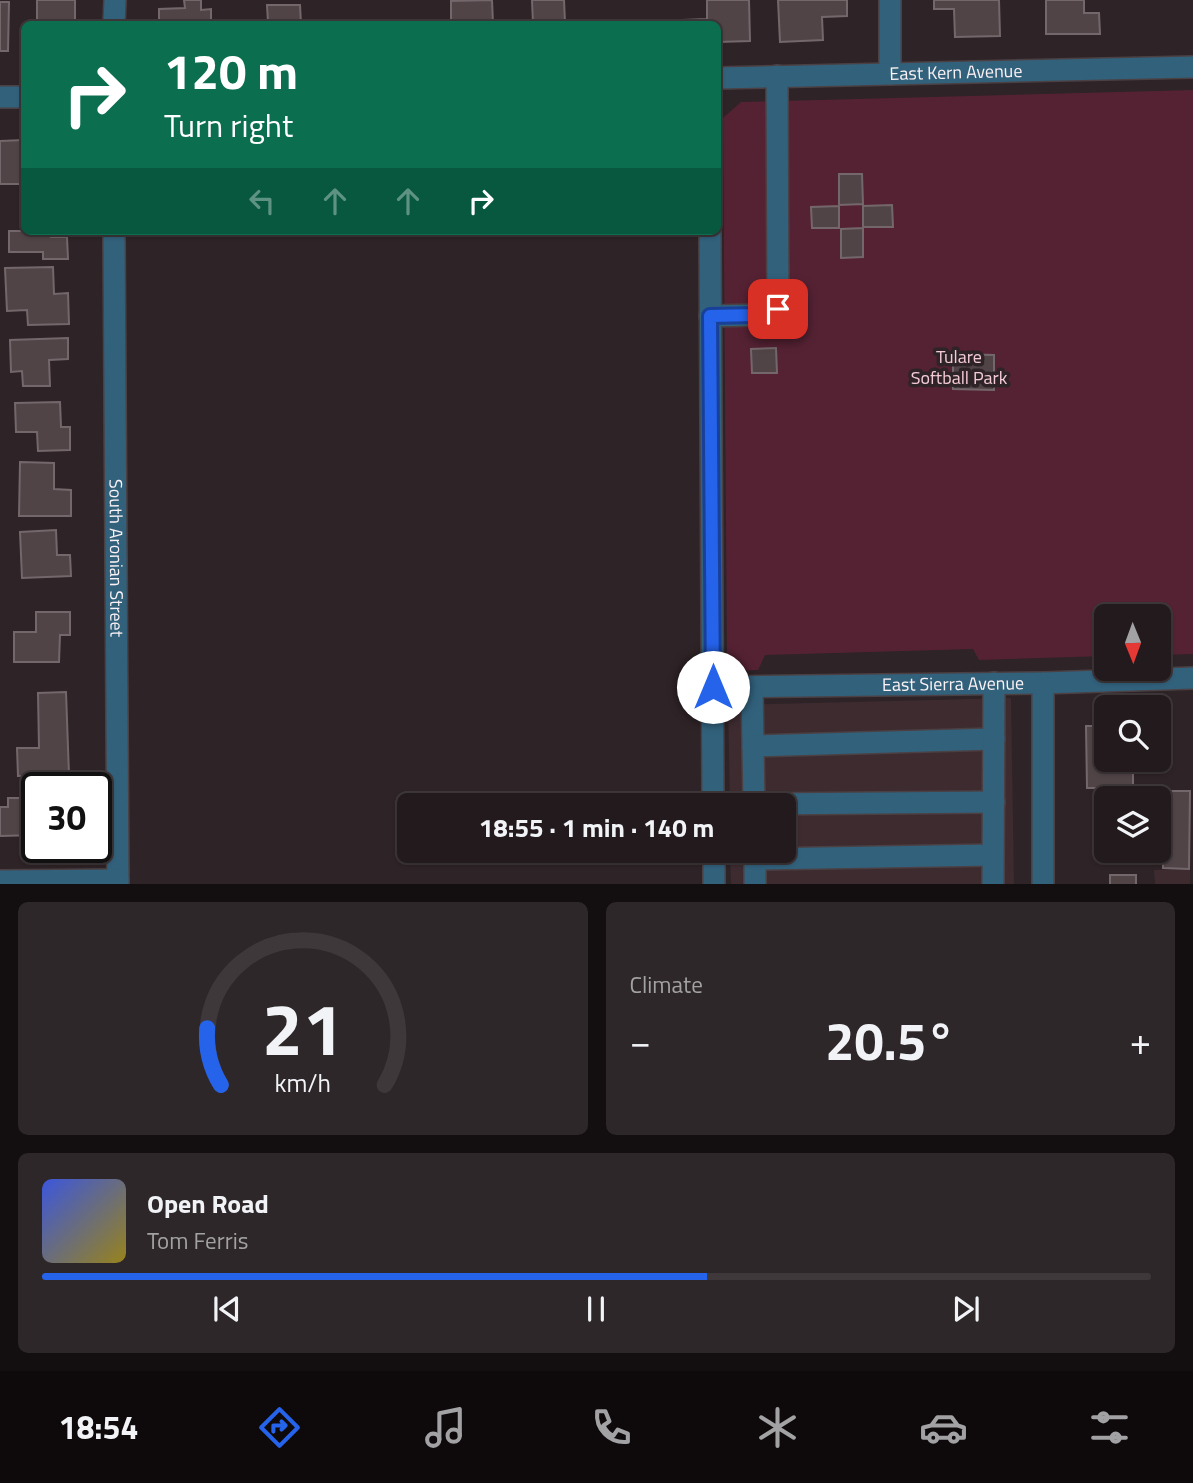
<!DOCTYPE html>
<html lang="en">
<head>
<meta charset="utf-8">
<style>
	:root { --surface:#221a1c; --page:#2e2729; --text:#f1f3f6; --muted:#a2a1a3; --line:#3f383b; --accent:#2563eb }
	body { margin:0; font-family:"Titillium Web",sans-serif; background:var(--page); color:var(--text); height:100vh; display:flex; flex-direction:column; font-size:26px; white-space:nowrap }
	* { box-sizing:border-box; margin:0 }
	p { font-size:23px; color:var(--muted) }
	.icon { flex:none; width:38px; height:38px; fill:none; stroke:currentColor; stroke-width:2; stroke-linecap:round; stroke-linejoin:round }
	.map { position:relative; height:884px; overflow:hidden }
	.panel { display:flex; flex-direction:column; gap:18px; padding:18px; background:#130e0f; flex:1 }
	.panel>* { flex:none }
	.banner { position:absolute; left:21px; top:21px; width:700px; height:214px; border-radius:10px; box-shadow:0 2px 5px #0004,0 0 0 2px var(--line); background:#0b6e4f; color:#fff; overflow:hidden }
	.needle { width:46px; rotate:179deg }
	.controls { position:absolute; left:1094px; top:604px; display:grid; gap:14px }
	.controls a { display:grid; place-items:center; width:77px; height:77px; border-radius:10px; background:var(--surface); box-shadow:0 2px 5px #0004,0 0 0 2px var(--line); font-size:35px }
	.speed { position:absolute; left:21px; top:772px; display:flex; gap:14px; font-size:35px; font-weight:700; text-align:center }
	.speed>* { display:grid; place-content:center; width:91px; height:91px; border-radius:50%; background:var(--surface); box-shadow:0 2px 5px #0004,0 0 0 2px var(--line); line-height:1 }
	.speed .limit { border:4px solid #111; border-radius:10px; background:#fff; color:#111 }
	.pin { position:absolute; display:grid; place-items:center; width:60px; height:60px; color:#fff; margin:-30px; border-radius:14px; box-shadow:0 4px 10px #0006 }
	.me { position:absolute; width:77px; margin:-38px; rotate:0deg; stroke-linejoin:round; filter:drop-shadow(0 0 5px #0008) }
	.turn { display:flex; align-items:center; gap:24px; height:147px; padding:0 28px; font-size:32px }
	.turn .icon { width:91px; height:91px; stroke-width:2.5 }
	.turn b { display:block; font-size:49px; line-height:60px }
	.lanes { display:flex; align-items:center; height:66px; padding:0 28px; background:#0003; justify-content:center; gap:35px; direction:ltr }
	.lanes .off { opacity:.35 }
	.big { font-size:52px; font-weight:700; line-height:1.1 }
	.panel .tile { flex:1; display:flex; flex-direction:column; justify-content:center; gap:10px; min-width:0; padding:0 24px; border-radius:10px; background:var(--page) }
	.panel .dial { align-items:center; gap:0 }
	.dial svg { height:182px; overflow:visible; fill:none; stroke:var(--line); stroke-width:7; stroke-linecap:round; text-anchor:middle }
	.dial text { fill:var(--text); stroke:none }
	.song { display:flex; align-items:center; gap:21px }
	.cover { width:84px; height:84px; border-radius:10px; background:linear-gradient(135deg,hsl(230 70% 55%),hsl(50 70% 35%)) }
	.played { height:7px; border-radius:4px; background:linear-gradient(90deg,var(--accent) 60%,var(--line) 60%) }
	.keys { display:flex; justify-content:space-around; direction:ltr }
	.heat { display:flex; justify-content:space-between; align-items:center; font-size:38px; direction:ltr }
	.panel .tiles { flex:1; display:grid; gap:18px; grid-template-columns:1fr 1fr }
	.tile:last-child { grid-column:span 2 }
	.trip { position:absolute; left:397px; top:793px; width:399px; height:70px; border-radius:10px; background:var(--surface); box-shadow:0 2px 5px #0004,0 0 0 2px var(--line); font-weight:700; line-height:70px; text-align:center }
	.dock { display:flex; height:112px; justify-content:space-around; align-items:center; background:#0e0a0b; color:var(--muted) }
	.dock .icon { width:49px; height:49px }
	.dock .selected { color:var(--accent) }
	.dock b { font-size:32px; color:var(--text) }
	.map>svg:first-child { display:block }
	.built { fill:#3d2b30 }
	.green { fill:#552234 }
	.building { fill:#504447; stroke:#74676b; stroke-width:2 }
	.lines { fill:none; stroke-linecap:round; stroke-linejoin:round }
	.minor-casing { stroke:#4b4043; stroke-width:24 }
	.minor { stroke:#32617c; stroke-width:21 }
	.route-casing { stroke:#184099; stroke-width:18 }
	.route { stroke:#2563eb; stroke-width:12 }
	.labels { text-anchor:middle; stroke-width:7; stroke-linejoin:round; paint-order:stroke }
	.street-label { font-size:18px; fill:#faf2f4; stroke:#2e2326 }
	.park-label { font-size:18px; fill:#f4ccd7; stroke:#2e2326 }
</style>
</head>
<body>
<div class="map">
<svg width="1193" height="885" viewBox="0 0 1193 885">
	<rect width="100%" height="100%" fill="#2e2326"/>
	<!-- built -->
	<path class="built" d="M 1011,698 L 1014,884 L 731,884 L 730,851 L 784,850 L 784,805 L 730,805 L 728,705 Z
		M 1190,869 L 1190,884 L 1155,884 L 1154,870 Z"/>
	<!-- green -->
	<path class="green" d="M 1193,90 L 1193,654 L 1159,655 L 1158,616 L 1106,616 L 1106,656 L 979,660 L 973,649 L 765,655 L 758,670 L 733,671 L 727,664 L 723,118 L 741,102 Z"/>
	<!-- building -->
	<path class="building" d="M 37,0 L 75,0 L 75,24 L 37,24 Z
		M 184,0 L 201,0 L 201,10 L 211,9 L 211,24 L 159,24 L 159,9 L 185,8 Z
		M 492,0 L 493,24 L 448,24 L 451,24 L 451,1 Z
		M 532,0 L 564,0 L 565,22 L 580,22 L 580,24 L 533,24 Z
		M 707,0 L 749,0 L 750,41 L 718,42 L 718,24 L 684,24 L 683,20 L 707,19 Z
		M 778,0 L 847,0 L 847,16 L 822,17 L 823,40 L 780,42 Z
		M 934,0 L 999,0 L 1000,36 L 955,37 L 954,9 L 934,9 Z
		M 1046,0 L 1084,0 L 1084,13 L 1099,13 L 1100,34 L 1046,34 Z
		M 0,2 L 9,2 L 8,51 L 0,51 Z
		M 267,5 L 300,5 L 301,24 L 274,24 L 274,22 L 268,22 Z
		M 24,140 L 24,184 L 0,184 L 0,141 Z
		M 839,174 L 862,174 L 863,204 L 839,205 Z
		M 22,203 L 24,203 L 24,231 L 51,231 L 51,237 L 67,237 L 68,259 L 43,259 L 43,252 L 9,252 L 9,231 L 23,231 Z
		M 892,205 L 893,227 L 863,227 L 863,206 Z
		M 839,206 L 839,228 L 812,228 L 811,207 Z
		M 863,228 L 863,257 L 841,258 L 841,229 Z
		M 53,267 L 54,294 L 68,293 L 69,324 L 28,325 L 27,310 L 7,311 L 5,268 Z
		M 68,338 L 68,359 L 49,360 L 50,386 L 23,386 L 22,371 L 11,372 L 10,340 Z
		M 776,348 L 777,373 L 752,373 L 751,349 Z
		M 953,354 L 994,355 L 994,390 L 953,389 Z
		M 60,402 L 61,427 L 70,427 L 70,450 L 38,451 L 37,432 L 16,432 L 15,403 Z
		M 20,462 L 54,463 L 54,489 L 71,490 L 71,516 L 19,516 Z
		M 56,530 L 57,555 L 70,555 L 71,576 L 22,578 L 20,532 Z
		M 36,612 L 70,612 L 70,635 L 60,635 L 59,662 L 14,662 L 14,632 L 36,632 Z
		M 66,692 L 69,775 L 18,776 L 17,748 L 39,748 L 38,693 Z
		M 1158,725 L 1171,725 L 1171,754 L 1158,754 Z
		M 1086,726 L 1106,726 L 1106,760 L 1133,760 L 1133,788 L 1087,788 Z
		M 1164,791 L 1190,791 L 1189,869 L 1163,868 Z
		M 8,798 L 37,798 L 37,835 L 0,836 L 0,807 L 8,807 Z
		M 1110,875 L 1136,875 L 1136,885 L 1110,885 Z"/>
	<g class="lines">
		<!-- minor casing -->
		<g class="minor-casing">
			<g id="minor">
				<path d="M 890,0 L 890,74"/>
				<path d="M 114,24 L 115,0"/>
				<path id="s1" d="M 718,78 L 1193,67"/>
				<path d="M 0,97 L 24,97"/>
				<path id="s2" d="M 114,231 L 118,885"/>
				<path d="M 710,231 L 713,805"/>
				<path d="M 710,316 L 755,315 L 778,309 L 777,76"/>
				<path d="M 1043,683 L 1043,885"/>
				<path id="s3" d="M 713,687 L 1043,683 L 1193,678"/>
				<path d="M 752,687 L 754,805"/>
				<path d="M 753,746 L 994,739"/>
				<path d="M 754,804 L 994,802"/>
				<path d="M 714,850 L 714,885"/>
				<path d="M 755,850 L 755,885"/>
				<path d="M 755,859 L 993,855"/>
				<path d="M 0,881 L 118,880"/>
				<path d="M 993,885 L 994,683"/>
			</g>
		</g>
		<!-- minor -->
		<use href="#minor" class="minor"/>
	</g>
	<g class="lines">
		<!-- route casing -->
		<g class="route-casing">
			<path id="route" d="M 713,687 L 710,316 L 755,315 L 778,309"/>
		</g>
		<!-- route -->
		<use href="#route" class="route"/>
	</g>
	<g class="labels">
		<!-- street labels -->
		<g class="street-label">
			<text dy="6" stroke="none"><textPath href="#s1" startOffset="238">East Kern Avenue</textPath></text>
			<text dy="6" stroke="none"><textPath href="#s2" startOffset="327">South Aronian Street</textPath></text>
			<text dy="6" stroke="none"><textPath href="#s3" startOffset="240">East Sierra Avenue</textPath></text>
		</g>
		<!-- park labels -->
		<g class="park-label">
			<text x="959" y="363">Tulare<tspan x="959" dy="21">Softball Park</tspan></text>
		</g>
	</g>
</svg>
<div class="controls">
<a><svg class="needle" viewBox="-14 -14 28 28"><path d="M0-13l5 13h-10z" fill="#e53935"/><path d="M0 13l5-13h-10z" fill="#a2a1a3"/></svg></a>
<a><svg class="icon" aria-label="search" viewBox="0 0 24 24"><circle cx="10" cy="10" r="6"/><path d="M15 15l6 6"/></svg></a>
<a><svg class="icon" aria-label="layers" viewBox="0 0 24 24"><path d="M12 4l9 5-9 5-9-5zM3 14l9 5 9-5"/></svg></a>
</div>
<div class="speed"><div class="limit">30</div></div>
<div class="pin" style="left:778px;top:309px;background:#d93025"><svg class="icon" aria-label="arrive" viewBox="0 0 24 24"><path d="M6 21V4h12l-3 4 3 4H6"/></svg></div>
<svg class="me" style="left:713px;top:687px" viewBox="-20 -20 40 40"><circle r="19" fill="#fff"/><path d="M0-13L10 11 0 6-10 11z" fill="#2563eb"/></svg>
<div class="trip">18:55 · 1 min · 140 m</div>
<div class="banner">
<div class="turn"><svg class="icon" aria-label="right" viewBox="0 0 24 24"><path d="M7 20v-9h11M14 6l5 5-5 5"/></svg><div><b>120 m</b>Turn right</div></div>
<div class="lanes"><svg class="icon off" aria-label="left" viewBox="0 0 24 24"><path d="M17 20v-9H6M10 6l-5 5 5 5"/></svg><svg class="icon off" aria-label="ahead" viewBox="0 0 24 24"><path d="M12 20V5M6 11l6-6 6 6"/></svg><svg class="icon off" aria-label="ahead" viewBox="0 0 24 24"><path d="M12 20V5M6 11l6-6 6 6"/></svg><svg class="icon" aria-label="right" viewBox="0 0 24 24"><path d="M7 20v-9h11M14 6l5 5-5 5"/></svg></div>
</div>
</div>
<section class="panel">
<div class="tiles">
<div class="tile dial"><svg viewBox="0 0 100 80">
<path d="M14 69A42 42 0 1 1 86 69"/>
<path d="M14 69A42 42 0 0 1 8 44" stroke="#2563eb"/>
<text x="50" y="56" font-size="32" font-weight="700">21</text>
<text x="50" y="72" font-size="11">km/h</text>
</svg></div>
<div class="tile"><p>Climate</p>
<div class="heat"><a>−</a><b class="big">20.5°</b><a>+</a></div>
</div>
<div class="tile">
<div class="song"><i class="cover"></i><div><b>Open Road</b><p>Tom Ferris</p></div></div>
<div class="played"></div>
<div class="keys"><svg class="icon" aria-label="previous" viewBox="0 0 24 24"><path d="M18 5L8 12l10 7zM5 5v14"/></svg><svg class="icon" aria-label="pause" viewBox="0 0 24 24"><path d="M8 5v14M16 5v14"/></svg><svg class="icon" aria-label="next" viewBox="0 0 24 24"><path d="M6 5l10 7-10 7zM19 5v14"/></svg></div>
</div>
</div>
</section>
<nav class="dock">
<b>18:54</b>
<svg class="icon selected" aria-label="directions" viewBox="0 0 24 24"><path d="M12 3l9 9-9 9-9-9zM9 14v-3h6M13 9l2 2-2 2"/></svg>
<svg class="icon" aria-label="music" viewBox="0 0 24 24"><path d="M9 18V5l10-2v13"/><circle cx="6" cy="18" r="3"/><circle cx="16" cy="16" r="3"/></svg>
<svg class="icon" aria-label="phone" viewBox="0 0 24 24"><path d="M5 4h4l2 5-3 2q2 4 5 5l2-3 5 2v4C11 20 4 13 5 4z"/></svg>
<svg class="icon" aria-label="climate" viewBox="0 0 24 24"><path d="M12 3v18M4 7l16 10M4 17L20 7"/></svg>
<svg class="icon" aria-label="car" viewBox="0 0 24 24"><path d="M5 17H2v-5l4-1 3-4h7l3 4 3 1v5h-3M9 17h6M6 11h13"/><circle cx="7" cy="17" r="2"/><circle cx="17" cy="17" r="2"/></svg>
<svg class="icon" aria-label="filters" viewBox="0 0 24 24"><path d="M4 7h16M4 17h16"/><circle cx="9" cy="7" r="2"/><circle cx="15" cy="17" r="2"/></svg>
</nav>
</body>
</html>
